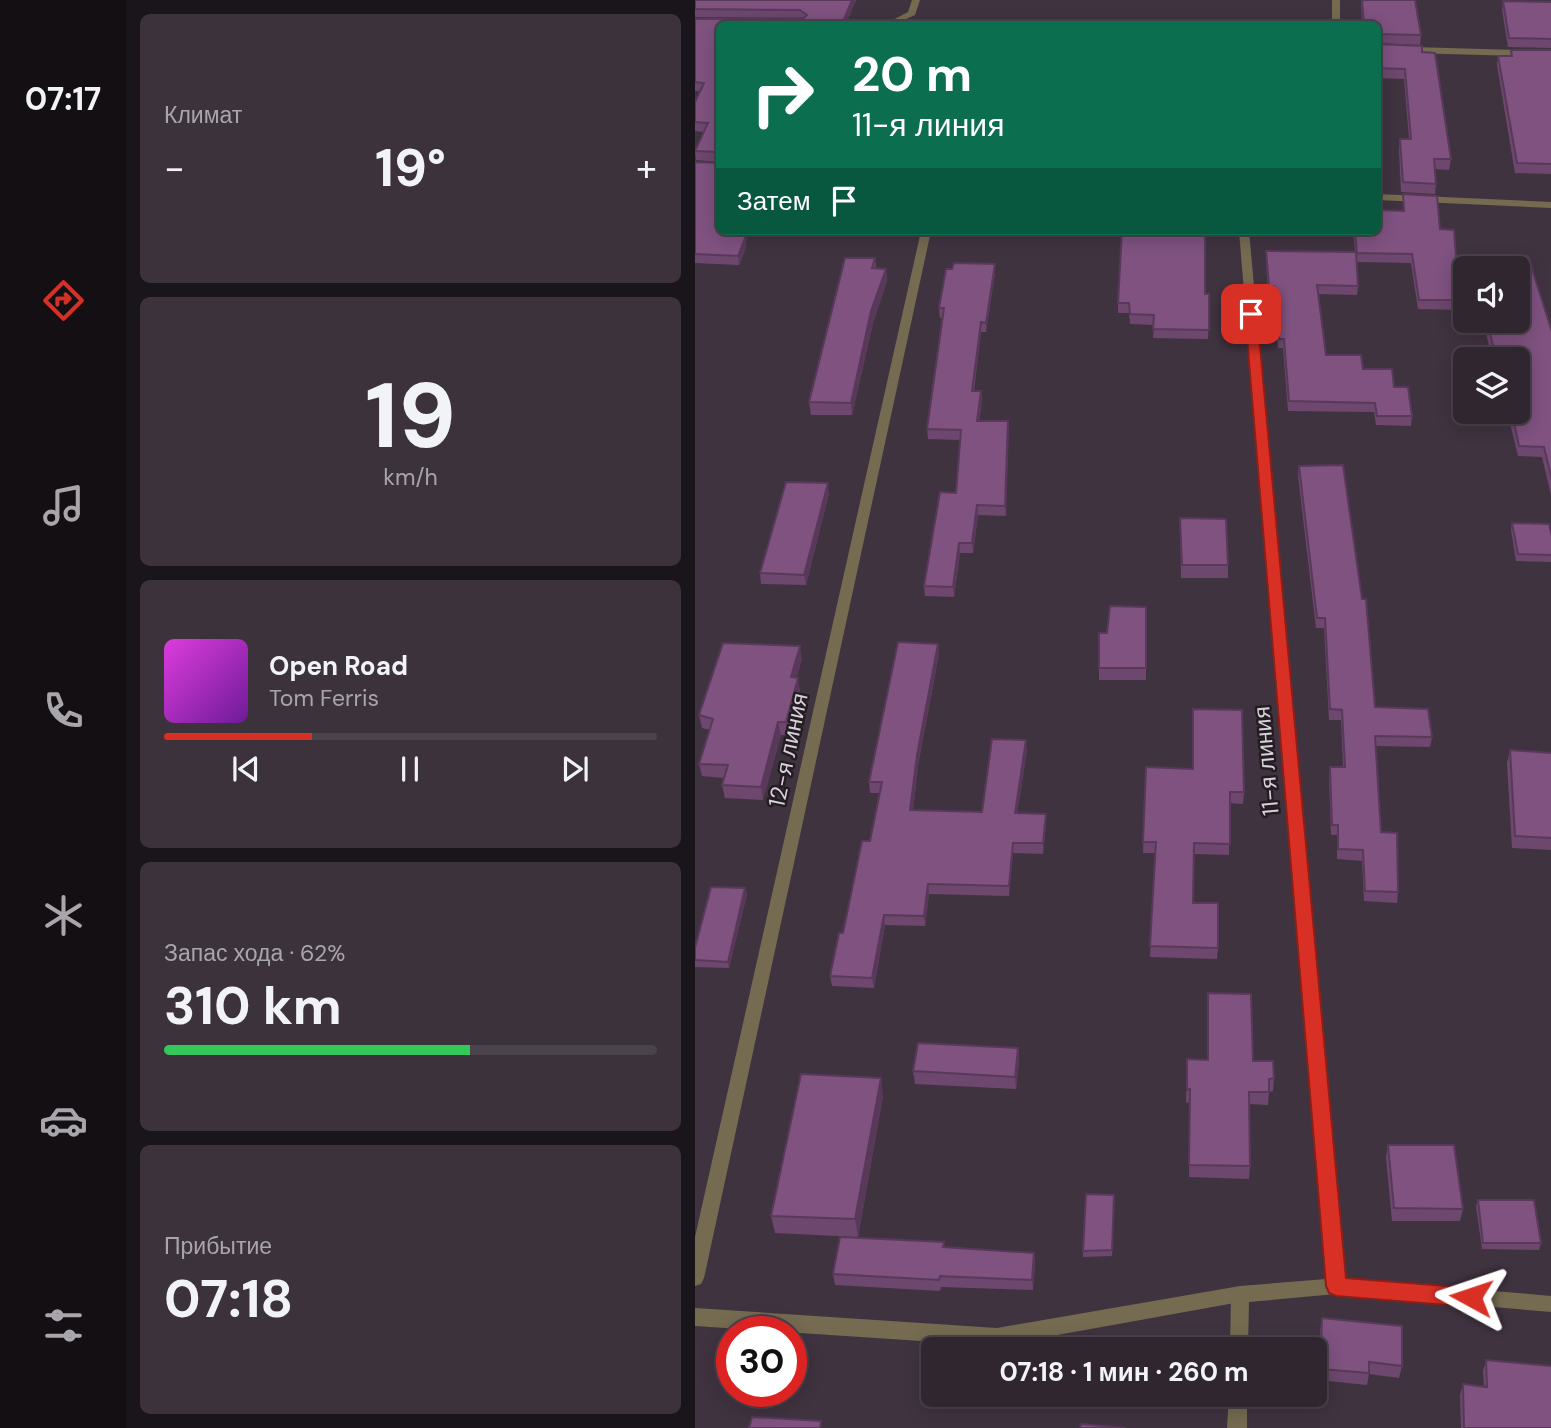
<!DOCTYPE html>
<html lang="ru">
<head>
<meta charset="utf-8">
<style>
	:root { --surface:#302630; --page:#3c323c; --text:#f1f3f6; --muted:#a8a5ab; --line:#4b434c; --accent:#d93025 }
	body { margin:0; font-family:"DM Sans",sans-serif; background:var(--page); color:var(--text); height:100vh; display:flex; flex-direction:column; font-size:26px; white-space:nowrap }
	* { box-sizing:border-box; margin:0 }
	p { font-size:23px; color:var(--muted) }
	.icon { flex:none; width:38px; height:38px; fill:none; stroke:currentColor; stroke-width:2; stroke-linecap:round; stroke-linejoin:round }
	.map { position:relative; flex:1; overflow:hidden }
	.panel { display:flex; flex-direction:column; gap:14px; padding:14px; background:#1a151a; width:569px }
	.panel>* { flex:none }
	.top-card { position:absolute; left:21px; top:21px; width:665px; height:214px; border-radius:10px; box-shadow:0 4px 18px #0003,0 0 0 2px var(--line); background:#0b6e4f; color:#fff; overflow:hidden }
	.fabs { position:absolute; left:758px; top:256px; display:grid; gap:14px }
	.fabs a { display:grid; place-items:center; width:77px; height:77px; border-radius:10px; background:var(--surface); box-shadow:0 4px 18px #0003,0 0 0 2px var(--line); font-size:35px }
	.speed { position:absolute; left:21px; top:1316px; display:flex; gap:14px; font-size:35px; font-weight:700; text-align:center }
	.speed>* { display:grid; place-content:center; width:91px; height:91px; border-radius:50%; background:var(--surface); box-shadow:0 4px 18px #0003,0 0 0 2px var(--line); line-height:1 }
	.speed .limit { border:10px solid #d22; background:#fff; color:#111 }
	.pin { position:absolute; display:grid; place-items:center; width:60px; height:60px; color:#fff; margin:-30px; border-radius:14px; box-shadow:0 4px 10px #0006 }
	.me { position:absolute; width:77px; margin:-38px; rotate:275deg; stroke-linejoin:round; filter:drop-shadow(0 0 5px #0008) }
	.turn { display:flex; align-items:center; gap:24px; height:147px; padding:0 21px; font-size:32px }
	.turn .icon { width:91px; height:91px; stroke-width:2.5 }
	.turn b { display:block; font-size:49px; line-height:60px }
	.then { display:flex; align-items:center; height:66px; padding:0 21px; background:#0003; gap:14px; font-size:26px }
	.big { font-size:52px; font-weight:700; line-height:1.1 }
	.panel .card { flex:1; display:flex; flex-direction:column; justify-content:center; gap:10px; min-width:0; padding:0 24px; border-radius:10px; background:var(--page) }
	.panel .dial { align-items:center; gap:0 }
	.dial b { font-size:91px; line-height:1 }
	.song { display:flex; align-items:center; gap:21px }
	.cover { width:84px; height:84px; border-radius:10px; background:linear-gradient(135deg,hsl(300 70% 55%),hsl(280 70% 35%)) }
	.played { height:7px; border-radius:4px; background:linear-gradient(90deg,var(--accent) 30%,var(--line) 30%) }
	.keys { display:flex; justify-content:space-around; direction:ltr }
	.heat { display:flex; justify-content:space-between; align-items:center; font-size:38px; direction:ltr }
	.charge { height:10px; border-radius:5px; background:linear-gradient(90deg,#34c759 62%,var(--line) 0) }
	.trip { position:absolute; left:226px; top:1337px; width:406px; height:70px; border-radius:10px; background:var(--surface); box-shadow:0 4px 18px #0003,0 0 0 2px var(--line); font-weight:700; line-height:70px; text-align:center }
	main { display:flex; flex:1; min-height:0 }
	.dock { display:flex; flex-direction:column; width:126px; justify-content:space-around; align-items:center; background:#130f13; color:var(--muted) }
	.dock .icon { width:49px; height:49px }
	.dock .on { color:var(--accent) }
	.dock b { font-size:32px; color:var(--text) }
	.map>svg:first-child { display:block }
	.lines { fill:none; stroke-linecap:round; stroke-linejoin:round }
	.service { fill:#756b51; fill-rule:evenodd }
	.minor { fill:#756b51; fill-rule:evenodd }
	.wall { fill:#6d476e }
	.shaded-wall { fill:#59395a }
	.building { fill:#7f5280; stroke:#59395a; stroke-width:2 }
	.route { fill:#d93025; stroke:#8d1f18; stroke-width:2 }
	.labels { text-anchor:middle; stroke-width:5; stroke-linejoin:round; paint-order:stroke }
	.street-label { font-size:23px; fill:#d8d0d8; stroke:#231d23 }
</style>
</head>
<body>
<main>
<nav class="dock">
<b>07:17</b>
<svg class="icon on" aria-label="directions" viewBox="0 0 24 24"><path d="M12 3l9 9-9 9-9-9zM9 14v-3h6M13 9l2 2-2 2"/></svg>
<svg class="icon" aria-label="music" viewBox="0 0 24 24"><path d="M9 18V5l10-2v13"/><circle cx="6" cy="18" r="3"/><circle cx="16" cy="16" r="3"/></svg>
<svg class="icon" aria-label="phone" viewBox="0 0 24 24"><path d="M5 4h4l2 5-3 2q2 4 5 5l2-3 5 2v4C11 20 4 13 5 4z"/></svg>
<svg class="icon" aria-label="climate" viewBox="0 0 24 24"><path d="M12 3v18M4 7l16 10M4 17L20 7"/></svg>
<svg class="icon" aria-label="car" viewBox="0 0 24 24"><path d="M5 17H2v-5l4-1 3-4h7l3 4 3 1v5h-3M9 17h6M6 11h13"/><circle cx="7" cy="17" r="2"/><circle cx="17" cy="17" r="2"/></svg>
<svg class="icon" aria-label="filters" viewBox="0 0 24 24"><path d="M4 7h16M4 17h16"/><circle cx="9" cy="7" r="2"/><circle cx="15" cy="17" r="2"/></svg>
</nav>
<section class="panel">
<div class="card"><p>Климат</p>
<div class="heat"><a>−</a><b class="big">19°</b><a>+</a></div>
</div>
<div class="card dial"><b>19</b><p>km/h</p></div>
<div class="card">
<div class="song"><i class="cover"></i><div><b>Open Road</b><p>Tom Ferris</p></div></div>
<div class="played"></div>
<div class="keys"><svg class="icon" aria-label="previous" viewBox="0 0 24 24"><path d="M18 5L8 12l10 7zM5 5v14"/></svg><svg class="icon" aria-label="pause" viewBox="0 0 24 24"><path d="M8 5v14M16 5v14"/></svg><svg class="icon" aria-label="next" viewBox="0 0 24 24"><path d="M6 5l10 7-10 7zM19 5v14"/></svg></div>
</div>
<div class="card"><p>Запас хода · 62%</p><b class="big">310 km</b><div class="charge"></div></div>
<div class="card"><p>Прибытие</p><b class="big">07:18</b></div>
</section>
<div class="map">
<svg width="857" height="1428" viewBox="0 0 857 1428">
	<rect width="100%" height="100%" fill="#403340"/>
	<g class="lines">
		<!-- service -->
		<path class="service" d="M 637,0 L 645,0 L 645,24 L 637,24 Z
			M 682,46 L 857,51 L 857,57 L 682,52 Z
			M 545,1286 L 551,1288 L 554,1294 L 551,1300 L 545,1302 L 302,1346 L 0,1326 L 0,1308 L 302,1328 Z"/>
		<!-- minor -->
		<path class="minor" d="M 217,0 L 225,0 L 220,15 L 200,24 L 190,24 L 213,12 Z
			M 682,194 L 857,202 L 857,208 L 682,200 Z
			M 226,231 L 236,231 L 9,1278 L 6,1284 L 0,1286 L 0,1237 Z
			M 544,231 L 554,231 L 649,1278 L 857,1296 L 857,1312 L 641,1294 L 554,1302 L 553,1349 L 535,1349 L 536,1294 L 539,1288 L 545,1286 L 631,1279 Z
			M 534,1395 L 552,1395 L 552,1428 L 532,1428 Z"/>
	</g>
	<!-- wall -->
	<path class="wall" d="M 0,0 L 161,0 L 151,24 L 24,24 L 24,231 L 51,248 L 44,265 L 0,263 L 0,162 L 22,163 L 24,162 L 1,160 L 0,150 L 9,132 L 0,131 L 0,102 L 5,91 L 0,91 L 0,19 L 85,18 L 0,17 Z
		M 666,0 L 720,0 L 726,35 L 725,45 L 682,43 L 682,24 L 667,24 Z
		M 808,1 L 857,2 L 857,48 L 813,47 L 807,10 Z
		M 682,44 L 727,52 L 756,159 L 754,170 L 740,169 L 741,184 L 740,194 L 706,192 L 704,149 L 705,139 L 714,139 L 709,79 L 682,78 Z
		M 816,50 L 857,50 L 857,174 L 820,173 L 802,65 L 803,56 L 815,56 Z
		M 708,194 L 745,229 L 761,256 L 857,332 L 857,499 L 847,457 L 823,456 L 815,423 L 812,423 L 809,411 L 822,411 L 822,359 L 797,359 L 788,320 L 822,320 L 770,268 L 770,310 L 723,309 L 716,263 L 661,262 L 663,286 L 662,295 L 623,294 L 631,355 L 668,369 L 699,387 L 717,416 L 716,426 L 681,425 L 679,412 L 593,411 L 588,348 L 583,348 L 579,295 L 573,295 L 571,260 L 571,251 L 660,252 L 658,231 L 682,231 L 708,210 Z
		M 180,258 L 181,268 L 191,269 L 192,281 L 178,323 L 157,415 L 116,415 L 114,402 Z
		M 300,273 L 291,332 L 286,332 L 279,391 L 286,391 L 287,401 L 284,421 L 313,421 L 311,516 L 283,515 L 278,553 L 265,553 L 259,597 L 230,596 L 229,586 L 261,493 L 265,440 L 233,439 L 232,429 L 247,318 L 245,318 L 244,308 Z
		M 510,294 L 514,294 L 513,339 L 458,338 L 459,325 L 435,324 L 434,313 L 423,313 L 423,303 Z
		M 604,466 L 680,707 L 737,737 L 735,747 L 680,746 L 686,832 L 703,892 L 702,903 L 669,901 L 667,861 L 642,859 L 642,835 L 636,835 L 634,777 L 635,767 L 648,767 L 646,720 L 634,720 L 629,628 L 621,628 L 603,476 Z
		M 134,493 L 111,585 L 66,584 L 65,573 Z
		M 485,518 L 533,565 L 533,578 L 486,578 Z
		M 817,523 L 857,537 L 857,562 L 821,561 L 816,530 Z
		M 451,607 L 451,680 L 404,680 L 404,633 L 412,633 Z
		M 243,644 L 244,654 L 223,765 L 218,810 L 287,812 L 332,750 L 322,813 L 351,824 L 348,854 L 318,853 L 314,896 L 234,894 L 230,926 L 190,925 L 179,988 L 137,986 L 135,976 L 175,841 L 185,793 L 175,793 L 174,782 Z
		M 107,659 L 101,678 L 105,691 L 93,735 L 86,735 L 68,800 L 30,798 L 27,785 L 29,778 L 7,776 L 4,764 L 15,730 L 7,728 L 4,715 Z
		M 815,750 L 857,753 L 857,850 L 817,848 L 812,763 Z
		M 451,767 L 549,792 L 548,804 L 535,803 L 534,855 L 499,854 L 498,903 L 523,948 L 522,959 L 455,957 L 460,853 L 448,853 Z
		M 50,888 L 52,894 L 34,968 L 0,967 L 0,948 Z
		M 513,993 L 558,1061 L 579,1078 L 578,1091 L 574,1092 L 573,1105 L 554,1104 L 555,1166 L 554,1179 L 494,1177 L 495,1102 L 491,1103 L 492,1059 L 512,1060 Z
		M 323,1048 L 324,1061 L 321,1089 L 220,1084 L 218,1071 Z
		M 188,1096 L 163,1237 L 80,1233 L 76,1216 Z
		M 693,1145 L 768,1209 L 765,1221 L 697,1221 L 691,1157 Z
		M 419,1195 L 417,1256 L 388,1257 L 388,1251 Z
		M 783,1200 L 846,1243 L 844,1250 L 787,1249 L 781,1206 Z
		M 249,1247 L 339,1253 L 340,1264 L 338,1290 L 246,1287 L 245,1291 L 140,1285 L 138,1274 Z
		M 627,1318 L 707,1366 L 704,1378 L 674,1374 L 672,1385 L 623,1380 L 625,1330 Z
		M 791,1360 L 857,1428 L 766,1428 L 765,1395 L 768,1384 L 789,1386 L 788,1371 Z"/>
	<!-- shaded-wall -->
	<path class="shaded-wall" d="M 157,0 L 161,0 L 151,24 L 147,24 Z
		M 50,231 L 52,231 L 51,248 L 44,265 L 43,256 Z
		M 300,264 L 300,273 L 291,332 L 291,323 Z
		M 191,269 L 192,281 L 178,323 L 157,415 L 156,403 L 176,311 Z
		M 286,322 L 286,332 L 277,400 L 277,391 Z
		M 286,391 L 287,401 L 283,430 L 282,421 Z
		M 313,421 L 314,431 L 311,516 L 310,506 Z
		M 133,483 L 134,493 L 111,585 L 109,575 Z
		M 282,505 L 283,515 L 278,553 L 277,543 Z
		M 264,543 L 265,553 L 259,597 L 258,587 Z
		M 243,644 L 244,654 L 223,765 L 217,821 L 215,810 L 222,755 Z
		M 105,646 L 107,659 L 98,690 L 96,677 Z
		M 103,678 L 105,691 L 93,735 L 91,722 Z
		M 83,722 L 86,735 L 68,800 L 66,787 Z
		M 331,740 L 332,750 L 321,823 L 320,813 Z
		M 351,814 L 351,824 L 348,854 L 348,843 Z
		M 318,843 L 318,853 L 314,896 L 314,886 Z
		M 233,884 L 234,894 L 230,926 L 229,916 Z
		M 50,888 L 52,894 L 34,968 L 33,962 Z
		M 189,915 L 190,925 L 179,988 L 177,978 Z
		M 323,1048 L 324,1061 L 321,1089 L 320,1077 Z
		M 186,1078 L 188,1096 L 163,1237 L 160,1219 Z
		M 339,1253 L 340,1264 L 338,1290 L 337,1280 Z"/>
	<!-- building -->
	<path class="building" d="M 0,0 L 157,0 L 147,24 L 24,24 L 24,158 L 23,152 L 0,151 L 13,123 L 0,122 L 0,102 L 9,83 L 0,82 L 0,19 L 109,18 L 112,15 L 105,10 L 0,9 Z
		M 667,0 L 720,0 L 726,35 L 683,34 L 682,35 L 682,24 L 669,24 Z
		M 808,1 L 857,2 L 857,39 L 814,38 Z
		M 682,44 L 727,46 L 727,52 L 740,53 L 756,159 L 739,159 L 741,184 L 708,182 L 705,139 L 716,139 L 710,69 L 682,68 Z
		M 816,50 L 857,50 L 857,164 L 822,163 L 803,56 L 817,56 Z
		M 24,161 L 24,231 L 50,231 L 50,238 L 43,256 L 0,254 L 0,162 L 22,163 Z
		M 708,194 L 742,196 L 745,229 L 759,230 L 761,256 L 833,256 L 857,332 L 857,480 L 849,447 L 824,446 L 817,413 L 814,413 L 813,411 L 822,411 L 822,359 L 801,359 L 792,320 L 822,320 L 822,268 L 770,268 L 770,300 L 724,300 L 717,254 L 662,253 L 660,231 L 682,231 L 682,210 L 709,211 Z
		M 427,231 L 510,231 L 510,294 L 514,294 L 514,330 L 458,329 L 459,315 L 435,314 L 434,303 L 423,303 Z
		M 571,251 L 661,252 L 663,286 L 622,285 L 631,355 L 666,355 L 668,369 L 697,369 L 699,387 L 713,387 L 717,416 L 682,416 L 680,403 L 594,401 L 589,339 L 584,339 L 579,286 L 574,286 Z
		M 150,258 L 180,258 L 177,268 L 191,269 L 176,311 L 156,403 L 114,402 Z
		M 259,263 L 300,264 L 291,323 L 286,322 L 277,391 L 286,391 L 282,421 L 313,421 L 310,506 L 282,505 L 277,543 L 264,543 L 258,587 L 229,586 L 245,492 L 261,493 L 266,430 L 232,429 L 249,308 L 244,308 L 251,269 L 257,269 Z
		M 648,465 L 667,599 L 671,599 L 680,707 L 733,709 L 737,737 L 680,736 L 686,832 L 702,833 L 703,892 L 670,891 L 668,850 L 643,849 L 643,825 L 637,825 L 635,767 L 650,767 L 647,710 L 635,709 L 630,618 L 622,618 L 604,466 Z
		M 91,482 L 133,483 L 109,575 L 65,573 Z
		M 485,518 L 531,519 L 533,565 L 487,565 Z
		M 817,523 L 854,524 L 857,537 L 857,555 L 823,554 Z
		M 415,606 L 451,607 L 451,668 L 404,668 L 404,633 L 412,633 Z
		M 203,642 L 243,644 L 222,755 L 215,810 L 287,812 L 297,739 L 331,740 L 320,813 L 351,814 L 348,843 L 318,843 L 314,886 L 233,884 L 229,916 L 189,915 L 177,978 L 135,976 L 144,933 L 148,933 L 167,841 L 175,841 L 187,782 L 174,782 Z
		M 28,643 L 105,646 L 96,677 L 103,678 L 91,722 L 83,722 L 66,787 L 27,785 L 33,765 L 4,764 L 18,719 L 4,715 Z
		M 498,709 L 547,710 L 549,792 L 535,792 L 535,844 L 499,843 L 498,903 L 523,903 L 523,948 L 455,946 L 461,842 L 448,842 L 451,767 L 498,769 Z
		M 815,750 L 857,753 L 857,838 L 820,836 Z
		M 16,887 L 50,888 L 33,962 L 0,960 L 0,948 Z
		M 513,993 L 556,994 L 558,1061 L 578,1061 L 579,1078 L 574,1079 L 574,1092 L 554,1092 L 555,1166 L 494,1165 L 495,1089 L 492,1090 L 492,1059 L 513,1060 Z
		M 223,1043 L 323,1048 L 320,1077 L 218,1071 Z
		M 106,1074 L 186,1078 L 160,1219 L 76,1216 Z
		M 693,1145 L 759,1145 L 768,1209 L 699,1208 Z
		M 391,1194 L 419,1195 L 417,1250 L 388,1251 Z
		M 783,1200 L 839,1200 L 846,1243 L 788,1243 Z
		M 145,1237 L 249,1242 L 248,1247 L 339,1253 L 337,1280 L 245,1276 L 244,1280 L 138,1274 Z
		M 627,1318 L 707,1326 L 707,1366 L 674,1362 L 674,1373 L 625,1369 Z
		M 791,1360 L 857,1366 L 857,1428 L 769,1428 L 768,1384 L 792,1387 Z
		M 57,1417 L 126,1421 L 125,1428 L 54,1428 Z
		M 386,1424 L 431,1428 L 385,1428 Z"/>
	<!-- route -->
	<path class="route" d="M 556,311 L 562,314 L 651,1278 L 776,1288 L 783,1291 L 786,1297 L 783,1304 L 776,1307 L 641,1296 L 634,1293 L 631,1286 L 550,314 Z"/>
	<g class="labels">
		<!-- street labels -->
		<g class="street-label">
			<text transform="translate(93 750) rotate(-78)" y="8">12-я линия</text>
			<text transform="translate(571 761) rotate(-95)" y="8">11-я линия</text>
		</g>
	</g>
</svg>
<div class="fabs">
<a><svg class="icon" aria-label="sound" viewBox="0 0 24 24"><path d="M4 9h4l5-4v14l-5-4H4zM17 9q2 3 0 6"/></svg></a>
<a><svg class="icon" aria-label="layers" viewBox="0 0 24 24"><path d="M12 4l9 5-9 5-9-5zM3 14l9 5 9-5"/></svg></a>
</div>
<div class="speed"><div class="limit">30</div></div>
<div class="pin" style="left:556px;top:314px;background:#d93025"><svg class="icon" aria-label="arrive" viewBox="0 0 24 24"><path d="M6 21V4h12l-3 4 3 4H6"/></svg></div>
<svg class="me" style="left:776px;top:1297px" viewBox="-20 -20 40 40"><path d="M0-17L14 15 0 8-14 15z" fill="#d93025" stroke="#fff" stroke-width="4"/></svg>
<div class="trip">07:18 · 1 мин · 260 m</div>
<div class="top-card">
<div class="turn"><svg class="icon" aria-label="right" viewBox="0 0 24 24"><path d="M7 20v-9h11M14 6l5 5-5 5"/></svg><div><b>20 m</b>11-я линия</div></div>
<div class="then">Затем<svg class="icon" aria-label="arrive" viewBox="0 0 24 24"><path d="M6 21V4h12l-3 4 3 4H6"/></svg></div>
</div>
</div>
</main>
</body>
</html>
